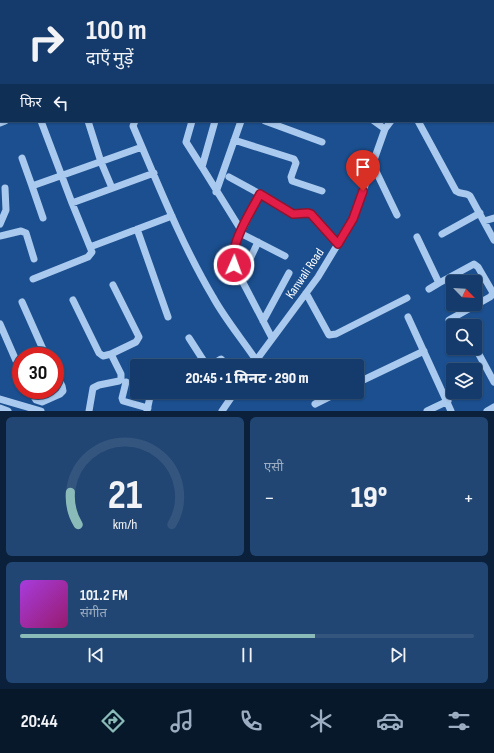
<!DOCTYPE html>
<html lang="hi">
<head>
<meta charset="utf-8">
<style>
	:root { --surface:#143b6b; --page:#214673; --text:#f1f3f6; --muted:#9dadc1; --line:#33557e; --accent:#8bbbb9 }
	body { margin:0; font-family:"Sofia Sans Condensed","Noto Sans Devanagari",sans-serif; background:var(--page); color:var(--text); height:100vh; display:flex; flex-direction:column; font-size:15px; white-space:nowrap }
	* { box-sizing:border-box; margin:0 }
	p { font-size:13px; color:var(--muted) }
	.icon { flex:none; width:22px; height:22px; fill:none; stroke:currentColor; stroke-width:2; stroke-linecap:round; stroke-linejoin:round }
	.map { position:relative; height:411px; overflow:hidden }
	.panel { display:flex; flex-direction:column; gap:6px; padding:6px; background:#0b203b; flex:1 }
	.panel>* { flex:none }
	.guide { position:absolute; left:0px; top:0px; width:494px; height:122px; box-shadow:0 1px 3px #0004,0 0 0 1px var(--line); background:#143b6b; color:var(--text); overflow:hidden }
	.needle { width:26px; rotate:115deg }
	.fabs { position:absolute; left:446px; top:275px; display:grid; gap:8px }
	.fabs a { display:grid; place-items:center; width:36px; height:36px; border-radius:4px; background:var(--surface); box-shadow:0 1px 3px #0004,0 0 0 1px var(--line); font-size:20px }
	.speed { position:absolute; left:12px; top:347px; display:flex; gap:8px; font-size:20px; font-weight:700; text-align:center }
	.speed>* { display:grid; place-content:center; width:52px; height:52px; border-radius:50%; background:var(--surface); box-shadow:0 1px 3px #0004,0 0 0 1px var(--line); line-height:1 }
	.speed .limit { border:6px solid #d22; background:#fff; color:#111 }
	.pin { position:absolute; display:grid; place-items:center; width:34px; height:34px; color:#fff; margin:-41px -17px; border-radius:50% 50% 50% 0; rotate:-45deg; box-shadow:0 0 4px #0007 }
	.pin .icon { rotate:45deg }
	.me { position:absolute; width:44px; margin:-22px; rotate:2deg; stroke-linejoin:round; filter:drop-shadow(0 0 3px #0008) }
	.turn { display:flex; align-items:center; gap:14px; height:84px; padding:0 20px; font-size:18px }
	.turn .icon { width:52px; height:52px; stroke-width:2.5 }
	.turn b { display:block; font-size:28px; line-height:34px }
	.then { display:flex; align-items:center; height:38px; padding:0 20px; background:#0003; gap:8px; font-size:15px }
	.big { font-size:30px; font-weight:800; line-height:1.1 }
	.panel .card { flex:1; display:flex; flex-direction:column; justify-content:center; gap:6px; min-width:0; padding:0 14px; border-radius:6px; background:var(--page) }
	.panel .dial { align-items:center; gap:0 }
	.dial svg { height:104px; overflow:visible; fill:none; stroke:var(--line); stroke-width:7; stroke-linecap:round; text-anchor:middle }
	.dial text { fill:var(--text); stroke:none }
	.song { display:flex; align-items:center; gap:12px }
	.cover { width:48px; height:48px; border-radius:6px; background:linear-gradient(135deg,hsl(280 70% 55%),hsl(320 70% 35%)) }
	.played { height:4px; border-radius:2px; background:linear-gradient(90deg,var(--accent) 65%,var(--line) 65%) }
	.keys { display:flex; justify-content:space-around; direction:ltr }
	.heat { display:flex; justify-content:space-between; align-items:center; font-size:22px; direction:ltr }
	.panel .tiles { flex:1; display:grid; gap:6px; grid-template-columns:1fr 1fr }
	.card:last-child { grid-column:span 2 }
	.trip { position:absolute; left:130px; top:359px; width:234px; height:40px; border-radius:4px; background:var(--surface); box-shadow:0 1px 3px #0004,0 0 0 1px var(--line); font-weight:800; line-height:40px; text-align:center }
	.menu { display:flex; height:64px; justify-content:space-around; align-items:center; background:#08182b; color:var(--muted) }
	.menu .icon { width:28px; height:28px }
	.menu .on { color:var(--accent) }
	.menu b { font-size:18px; color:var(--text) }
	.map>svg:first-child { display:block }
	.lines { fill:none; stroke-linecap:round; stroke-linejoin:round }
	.minor { stroke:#a9c9ee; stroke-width:7 }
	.route-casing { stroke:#92132f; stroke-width:10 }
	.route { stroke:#e11d48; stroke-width:7 }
	.labels { text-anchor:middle; stroke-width:4; stroke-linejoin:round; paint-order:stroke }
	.street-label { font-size:13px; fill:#fff; stroke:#1b4f8f }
</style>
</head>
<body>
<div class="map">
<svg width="494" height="411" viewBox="0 0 494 411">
	<rect width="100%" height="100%" fill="#1b4f8f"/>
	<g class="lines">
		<!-- minor -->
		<path class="minor" d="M 54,0 L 55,1
			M 174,0 L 175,1
			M 300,0 L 300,1
			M 349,0 L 350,1
			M 409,0 L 410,1
			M 103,1 L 105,0
			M 452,1 L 453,0
			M 493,25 L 494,24
			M 0,48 L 1,47
			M 0,116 L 1,114
			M 88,121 L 101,162 L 112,188
			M 135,121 L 133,126 C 158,184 181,243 213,297 C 225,319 242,339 256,360
			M 192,121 L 186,142 L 202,167
			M 215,121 L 202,167 L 241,230
			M 265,121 L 322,142
			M 374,121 L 385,129
			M 418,121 L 456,191 C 461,195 466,192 470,196 L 494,240
			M 0,123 L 5,121
			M 234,140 L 294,159 L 296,163 L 291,177 L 292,181 L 322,191
			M 22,158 L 32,186 L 142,147
			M 372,163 L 397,215
			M 229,177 L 260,194 L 234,247 L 233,260 L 237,271 L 272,338
			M 32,186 L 43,218
			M 216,192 L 241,121
			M 260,194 L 293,214 L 308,213 L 311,214 L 338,244
			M 72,203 L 154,173
			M 484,221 L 494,218
			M 0,224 L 6,210 L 5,188
			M 137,229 L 168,317
			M 240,233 L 285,256
			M 442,234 L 480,213
			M 0,236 L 21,231 L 26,233 L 34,259
			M 417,237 L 439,283 L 474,264 L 478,267 L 492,291 L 493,294 L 490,297 L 449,320
			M 90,247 L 172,216
			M 241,278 L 258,242
			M 33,279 L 88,257 L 92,252 L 72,203 L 41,121
			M 429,289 L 439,283
			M 306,293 L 329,335 L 336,334 L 407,298
			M 73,300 L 99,353 L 103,356 L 111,354
			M 22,302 L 46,356
			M 408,317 L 451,411
			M 263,321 L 289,273
			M 0,324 L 21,372
			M 189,338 L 207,366
			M 475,347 L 494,382
			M 210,366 L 221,359 L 228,366
			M 252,366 L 318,277 L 353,219 L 385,129 L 391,121
			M 126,382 L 122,398 L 123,401 L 148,408
			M 357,383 L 424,351
			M 30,390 L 36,400 L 42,402 L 60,394 L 63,391 L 62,386 L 55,372
			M 0,399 L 41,411
			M 315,404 L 339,392
			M 0,408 L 8,411
			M 89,411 L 93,388 L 99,385 L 119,381 L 121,379 L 121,374 L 111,354 L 136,342 L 139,337 L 113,285
			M 147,411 L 151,392
			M 222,411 L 235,392
			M 427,411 L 448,401
			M 487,411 L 494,407"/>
	</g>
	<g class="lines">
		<!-- route casing -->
		<g class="route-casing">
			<path id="route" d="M 234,265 C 229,244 251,212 260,194 L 293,214 L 308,213 L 311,214 L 338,244 L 353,219 L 363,191"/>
		</g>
		<!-- route -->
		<use href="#route" class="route"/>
	</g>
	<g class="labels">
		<!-- street labels -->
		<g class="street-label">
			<text transform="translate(304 273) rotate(-56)" y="5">Kanwali Road</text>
		</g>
	</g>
</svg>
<div class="fabs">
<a><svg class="needle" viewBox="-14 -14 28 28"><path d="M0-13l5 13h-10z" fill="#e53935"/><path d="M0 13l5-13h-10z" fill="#9dadc1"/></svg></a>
<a><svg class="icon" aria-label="search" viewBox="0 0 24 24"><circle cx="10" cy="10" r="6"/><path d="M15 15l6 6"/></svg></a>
<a><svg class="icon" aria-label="layers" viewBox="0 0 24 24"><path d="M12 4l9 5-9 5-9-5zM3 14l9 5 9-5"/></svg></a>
</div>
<div class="speed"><div class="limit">30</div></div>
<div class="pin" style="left:363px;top:191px;background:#d93025"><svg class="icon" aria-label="arrive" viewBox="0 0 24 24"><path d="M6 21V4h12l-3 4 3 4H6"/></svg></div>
<svg class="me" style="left:234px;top:265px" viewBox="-20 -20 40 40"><circle r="17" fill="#e11d48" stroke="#fff" stroke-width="3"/><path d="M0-11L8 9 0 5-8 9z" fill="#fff"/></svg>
<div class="trip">20:45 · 1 मिनट · 290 m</div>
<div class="guide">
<div class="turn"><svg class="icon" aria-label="right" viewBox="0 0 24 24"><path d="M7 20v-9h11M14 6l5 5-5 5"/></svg><div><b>100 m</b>दाएँ मुड़ें</div></div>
<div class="then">फिर<svg class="icon" aria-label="left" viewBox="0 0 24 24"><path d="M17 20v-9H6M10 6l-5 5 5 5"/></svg></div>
</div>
</div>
<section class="panel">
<div class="tiles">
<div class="card dial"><svg viewBox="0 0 100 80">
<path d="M14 69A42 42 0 1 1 86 69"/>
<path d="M14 69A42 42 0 0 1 8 44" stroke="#8bbbb9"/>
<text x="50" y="56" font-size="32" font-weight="700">21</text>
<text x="50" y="72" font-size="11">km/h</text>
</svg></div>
<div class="card"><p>एसी</p>
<div class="heat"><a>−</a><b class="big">19°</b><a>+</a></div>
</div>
<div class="card">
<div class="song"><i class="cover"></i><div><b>101.2 FM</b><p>संगीत</p></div></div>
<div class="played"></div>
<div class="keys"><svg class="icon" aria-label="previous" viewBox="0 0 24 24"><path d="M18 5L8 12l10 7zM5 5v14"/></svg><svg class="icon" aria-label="pause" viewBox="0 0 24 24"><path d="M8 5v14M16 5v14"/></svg><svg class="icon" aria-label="next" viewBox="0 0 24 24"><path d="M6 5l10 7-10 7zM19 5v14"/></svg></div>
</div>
</div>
</section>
<nav class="menu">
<b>20:44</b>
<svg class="icon on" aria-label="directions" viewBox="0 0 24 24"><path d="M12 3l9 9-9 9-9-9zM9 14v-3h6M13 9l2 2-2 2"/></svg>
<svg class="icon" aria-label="music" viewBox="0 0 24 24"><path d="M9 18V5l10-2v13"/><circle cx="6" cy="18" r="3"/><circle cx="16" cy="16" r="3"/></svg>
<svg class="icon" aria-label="phone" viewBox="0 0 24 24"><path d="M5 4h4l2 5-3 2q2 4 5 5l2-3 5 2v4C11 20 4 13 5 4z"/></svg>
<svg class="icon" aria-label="climate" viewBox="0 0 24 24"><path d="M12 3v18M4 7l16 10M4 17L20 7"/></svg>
<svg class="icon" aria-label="car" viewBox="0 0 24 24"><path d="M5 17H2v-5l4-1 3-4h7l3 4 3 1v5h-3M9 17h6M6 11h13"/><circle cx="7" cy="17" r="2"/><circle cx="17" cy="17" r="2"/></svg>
<svg class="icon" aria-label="filters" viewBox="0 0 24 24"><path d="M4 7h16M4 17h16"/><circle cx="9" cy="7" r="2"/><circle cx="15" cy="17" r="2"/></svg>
</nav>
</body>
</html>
